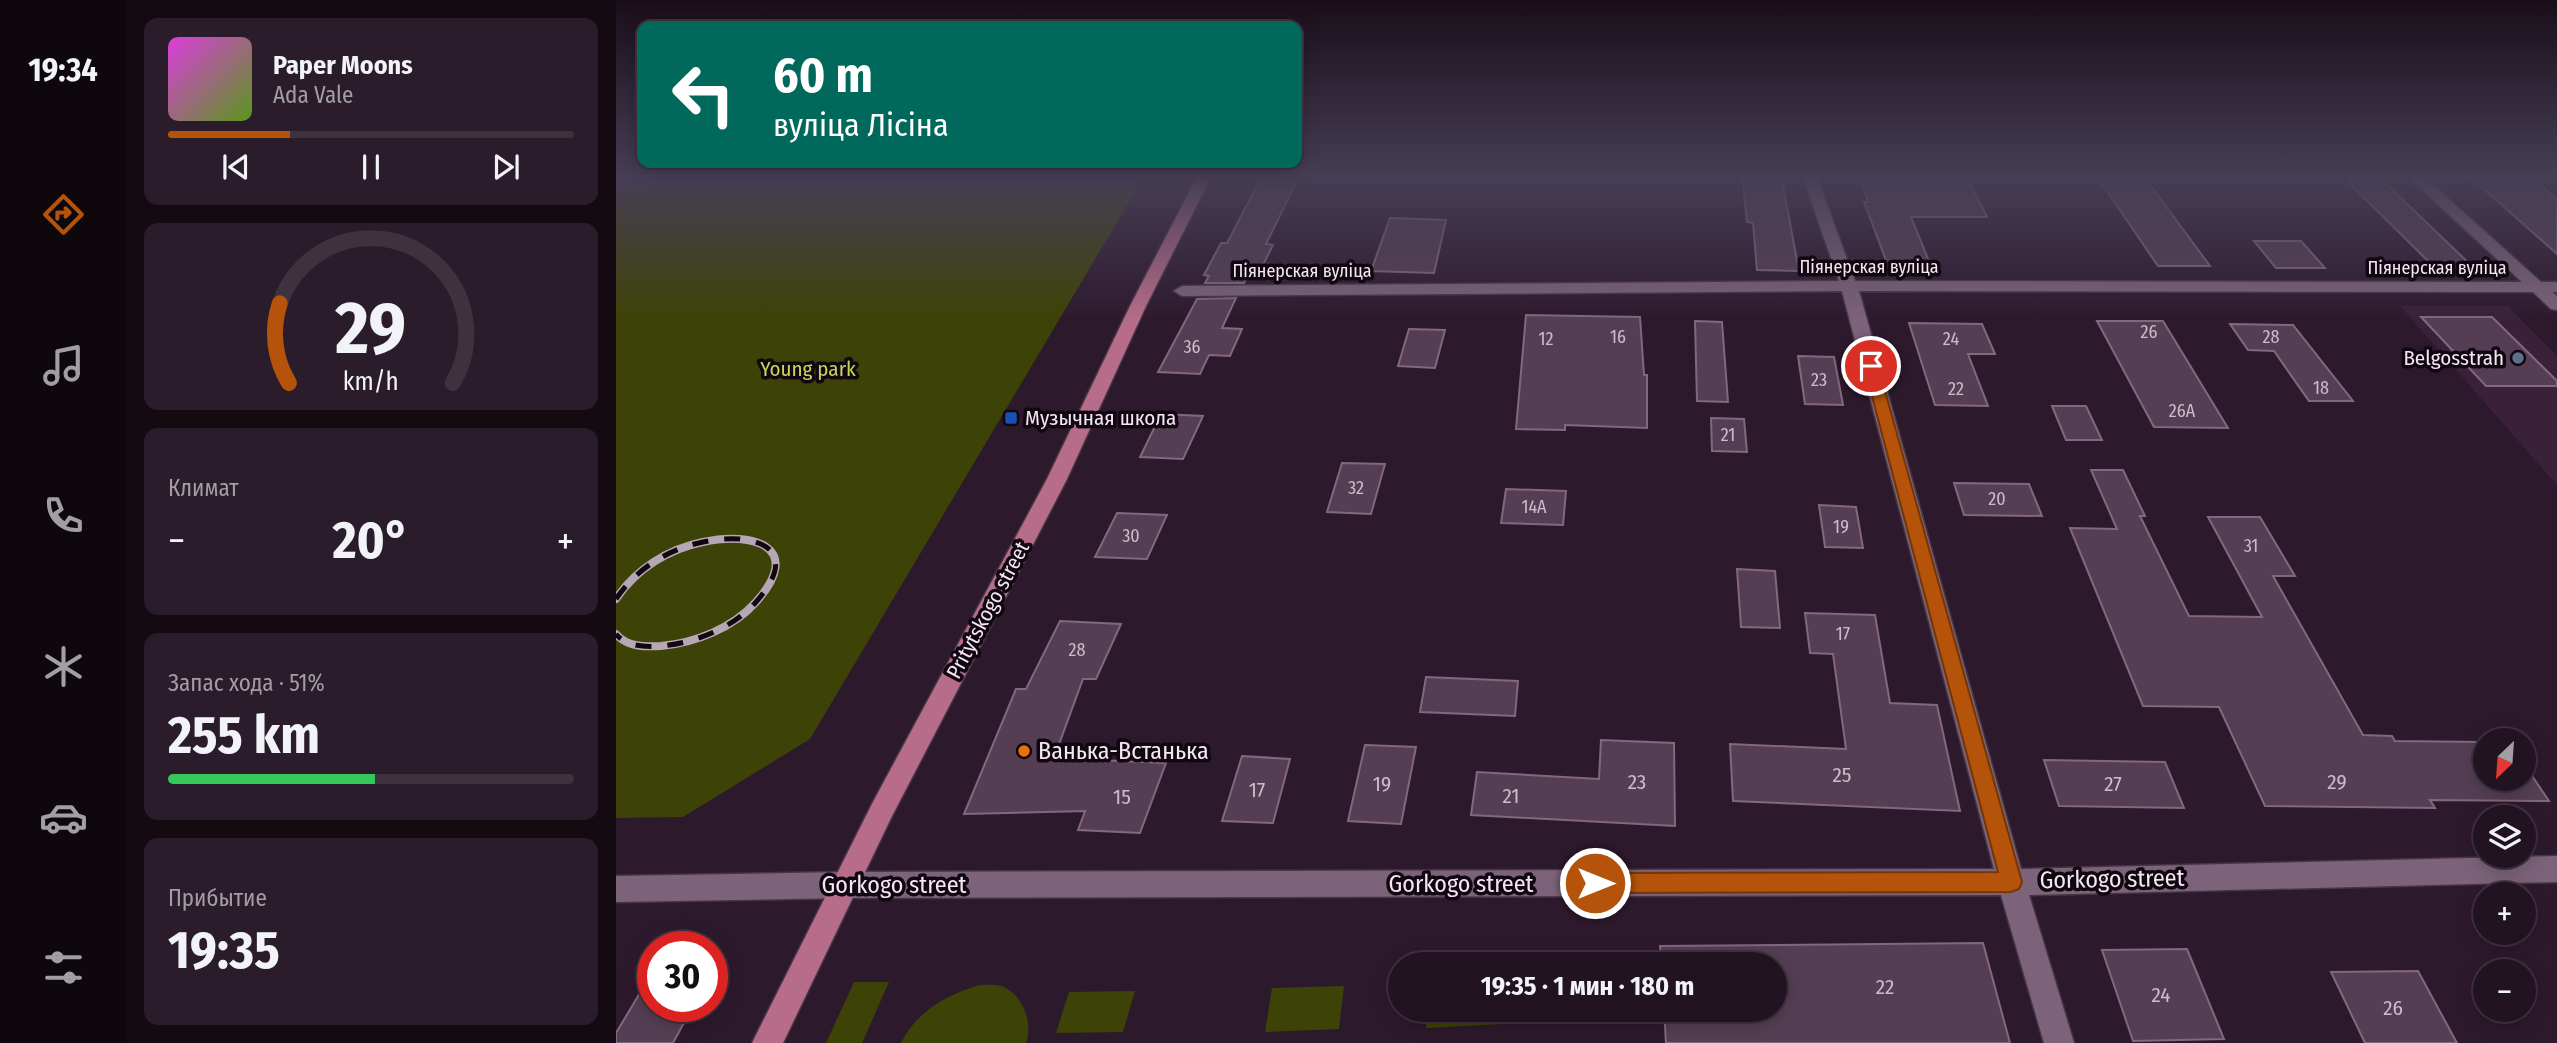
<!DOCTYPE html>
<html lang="ru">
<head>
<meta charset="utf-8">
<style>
	:root { --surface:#221321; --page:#2a1c2a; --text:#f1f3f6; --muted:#a29ea5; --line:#3f323f; --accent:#b45309 }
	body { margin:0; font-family:"Fira Sans Condensed",sans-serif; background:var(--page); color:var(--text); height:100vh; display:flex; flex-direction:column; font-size:26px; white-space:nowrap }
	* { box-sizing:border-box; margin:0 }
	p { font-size:23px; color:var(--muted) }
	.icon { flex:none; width:38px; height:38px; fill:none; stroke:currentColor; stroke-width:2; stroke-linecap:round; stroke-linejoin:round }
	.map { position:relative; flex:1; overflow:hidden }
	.details { display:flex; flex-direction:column; gap:18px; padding:18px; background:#130a12; width:490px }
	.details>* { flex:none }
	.hud { position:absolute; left:21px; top:21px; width:665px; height:147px; border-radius:14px; box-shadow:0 4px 18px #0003,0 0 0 2px var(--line); background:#00695c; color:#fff; overflow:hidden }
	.needle { width:46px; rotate:205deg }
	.tools { position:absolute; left:1857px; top:728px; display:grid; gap:14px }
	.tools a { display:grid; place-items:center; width:63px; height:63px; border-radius:50%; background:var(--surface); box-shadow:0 4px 18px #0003,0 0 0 2px var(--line); font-size:35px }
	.speed { position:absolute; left:21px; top:931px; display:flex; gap:14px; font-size:35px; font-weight:700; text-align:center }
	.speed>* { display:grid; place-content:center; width:91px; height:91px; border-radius:50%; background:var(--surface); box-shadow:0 4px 18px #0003,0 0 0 2px var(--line); line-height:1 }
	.speed .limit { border:10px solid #d22; background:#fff; color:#111 }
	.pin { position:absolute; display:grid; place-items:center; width:60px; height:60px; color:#fff; margin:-30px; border:4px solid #fff; border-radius:50%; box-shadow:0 2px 7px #0007 }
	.me { position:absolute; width:77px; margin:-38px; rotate:90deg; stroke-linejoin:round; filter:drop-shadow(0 0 5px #0008) }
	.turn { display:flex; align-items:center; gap:24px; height:147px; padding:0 21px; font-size:32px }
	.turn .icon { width:91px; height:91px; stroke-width:2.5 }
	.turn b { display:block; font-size:49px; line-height:60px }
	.big { font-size:52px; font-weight:700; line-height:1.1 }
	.details .widget { flex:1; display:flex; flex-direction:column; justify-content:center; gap:10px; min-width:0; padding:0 24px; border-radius:14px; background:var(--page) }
	.details .dial { align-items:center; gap:0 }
	.dial svg { height:182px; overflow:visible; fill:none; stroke:var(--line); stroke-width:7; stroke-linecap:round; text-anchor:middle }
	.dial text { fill:var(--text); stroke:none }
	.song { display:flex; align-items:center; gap:21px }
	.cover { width:84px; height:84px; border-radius:10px; background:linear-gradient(135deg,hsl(300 70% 55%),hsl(90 70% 35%)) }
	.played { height:7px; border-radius:4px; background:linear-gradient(90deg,var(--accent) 30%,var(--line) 30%) }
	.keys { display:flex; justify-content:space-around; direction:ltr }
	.heat { display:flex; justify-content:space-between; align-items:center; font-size:38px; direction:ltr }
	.charge { height:10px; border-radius:5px; background:linear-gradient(90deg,#34c759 51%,var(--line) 0) }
	.trip { position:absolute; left:772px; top:952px; width:399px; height:70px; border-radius:35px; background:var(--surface); box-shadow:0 4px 18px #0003,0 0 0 2px var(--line); font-weight:700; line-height:70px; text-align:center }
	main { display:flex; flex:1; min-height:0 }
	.tab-bar { display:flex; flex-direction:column; width:126px; justify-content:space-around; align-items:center; background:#0e080d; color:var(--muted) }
	.tab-bar .icon { width:49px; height:49px }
	.tab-bar .on { color:var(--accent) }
	.tab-bar b { font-size:32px; color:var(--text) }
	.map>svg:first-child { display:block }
	.built { fill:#3a2039 }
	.green { fill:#3d4306 }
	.building { fill:#553e53; stroke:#82687f; stroke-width:2 }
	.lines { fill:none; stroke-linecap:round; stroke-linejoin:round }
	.minor-casing { stroke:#463645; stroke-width:3 }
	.major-casing { stroke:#463645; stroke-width:3 }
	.minor { fill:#7c6379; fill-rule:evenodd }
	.major { fill:#b76d8a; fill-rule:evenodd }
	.rail-casing { stroke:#b7a7b6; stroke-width:8 }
	.rail { stroke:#100710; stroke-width:5; stroke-dasharray:16; stroke-linecap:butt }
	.route { fill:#b45309; stroke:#753606; stroke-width:2 }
	.service-dot { fill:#5c6f8a; stroke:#100710; stroke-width:2.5 }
	.transit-dot { fill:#1a4fb4; stroke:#100710; stroke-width:2.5 }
	.food-dot { fill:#e8710a; stroke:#100710; stroke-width:2.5 }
	.labels { text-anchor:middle; stroke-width:7; stroke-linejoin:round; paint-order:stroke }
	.far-street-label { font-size:18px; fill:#f4e6f3; stroke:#100710 }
	.number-label { font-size:18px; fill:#ccbccb }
	.poi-label { font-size:21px; fill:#f4e6f3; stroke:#100710; text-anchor:end }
	.park-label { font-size:21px; fill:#c5d657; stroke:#100710 }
	.street-label { font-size:21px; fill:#f4e6f3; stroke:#100710 }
	.near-number-label { font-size:21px; fill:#ccbccb }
	.near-poi-label { font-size:24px; fill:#f4e6f3; stroke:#100710; text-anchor:start }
	.near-street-label { font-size:24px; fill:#f4e6f3; stroke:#100710 }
</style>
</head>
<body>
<main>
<nav class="tab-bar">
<b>19:34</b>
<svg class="icon on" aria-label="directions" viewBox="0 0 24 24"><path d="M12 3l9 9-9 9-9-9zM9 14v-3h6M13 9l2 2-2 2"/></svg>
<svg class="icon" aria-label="music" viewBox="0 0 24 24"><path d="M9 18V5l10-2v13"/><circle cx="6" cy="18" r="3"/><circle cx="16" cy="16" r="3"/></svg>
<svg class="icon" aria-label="phone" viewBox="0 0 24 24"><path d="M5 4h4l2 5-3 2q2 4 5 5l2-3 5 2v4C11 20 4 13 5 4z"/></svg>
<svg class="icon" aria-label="climate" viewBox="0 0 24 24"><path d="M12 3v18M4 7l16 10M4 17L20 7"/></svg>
<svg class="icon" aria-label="car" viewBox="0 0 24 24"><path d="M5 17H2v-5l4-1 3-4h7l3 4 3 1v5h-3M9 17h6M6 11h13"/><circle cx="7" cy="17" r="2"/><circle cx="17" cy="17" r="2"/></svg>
<svg class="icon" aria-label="filters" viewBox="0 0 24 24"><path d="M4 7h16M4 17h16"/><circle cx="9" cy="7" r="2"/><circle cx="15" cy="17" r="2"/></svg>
</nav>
<section class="details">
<div class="widget">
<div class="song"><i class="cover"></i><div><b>Paper Moons</b><p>Ada Vale</p></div></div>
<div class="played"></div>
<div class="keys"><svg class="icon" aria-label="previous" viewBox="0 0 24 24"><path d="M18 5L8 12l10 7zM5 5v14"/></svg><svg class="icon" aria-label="pause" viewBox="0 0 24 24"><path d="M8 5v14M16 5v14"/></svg><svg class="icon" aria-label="next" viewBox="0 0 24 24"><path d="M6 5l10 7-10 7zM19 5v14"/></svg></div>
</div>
<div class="widget dial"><svg viewBox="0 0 100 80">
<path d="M14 69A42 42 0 1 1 86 69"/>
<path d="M14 69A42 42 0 0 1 10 34" stroke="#b45309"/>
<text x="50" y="56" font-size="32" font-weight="700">29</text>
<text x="50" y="72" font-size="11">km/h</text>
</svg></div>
<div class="widget"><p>Климат</p>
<div class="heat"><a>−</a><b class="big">20°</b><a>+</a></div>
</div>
<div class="widget"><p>Запас хода · 51%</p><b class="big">255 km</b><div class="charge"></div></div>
<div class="widget"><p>Прибытие</p><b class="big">19:35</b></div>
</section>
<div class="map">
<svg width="1941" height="1043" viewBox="0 0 1941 1043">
	<rect width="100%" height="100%" fill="#2d192c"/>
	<!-- built -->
	<path class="built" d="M 1784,306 L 1892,306 L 1941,356 L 1941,485 Z"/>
	<!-- green -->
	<path class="green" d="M 0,175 L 529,175 L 194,739 L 67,817 L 0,818 Z
		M 238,982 L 273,982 L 246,1043 L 210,1043 Z
		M 364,985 C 371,985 382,984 388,987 C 408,997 417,1023 410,1043 L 285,1043 C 302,1010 330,995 364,985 Z
		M 728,986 L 723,1029 L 649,1032 L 656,988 Z
		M 519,991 L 507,1032 L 440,1033 L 453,992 Z
		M 811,1010 L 886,1010 L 886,1024 L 810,1028 Z"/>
	<!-- building -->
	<path class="building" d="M 1126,175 L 1165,175 L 1183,271 L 1141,270 L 1137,223 L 1131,222 Z
		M 1243,175 L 1350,175 L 1371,217 L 1295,217 L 1317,271 L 1274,271 L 1248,202 L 1252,202 Z
		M 1480,175 L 1527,175 L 1594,266 L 1542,266 Z
		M 1738,175 L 1761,175 L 1857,267 L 1818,267 L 1732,182 Z
		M 1852,175 L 1913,175 L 1941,199 L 1941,254 Z
		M 644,180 L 681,181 L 650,244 L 657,245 L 641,277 L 631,277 L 628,283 L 589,283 L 593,276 L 588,275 L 605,243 L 611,243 Z
		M 774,218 L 830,220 L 818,273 L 755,271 Z
		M 1638,241 L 1685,241 L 1709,268 L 1660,268 Z
		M 620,298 L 606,328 L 626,329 L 614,356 L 593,355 L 584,374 L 542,372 L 581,299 Z
		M 910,315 L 1024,317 L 1028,375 L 1031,375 L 1031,428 L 949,425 L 949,430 L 900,429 Z
		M 1805,317 L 1876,317 L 1941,381 L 1941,386 L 1870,386 Z
		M 1079,321 L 1106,322 L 1112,402 L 1081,401 Z
		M 1481,321 L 1547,321 L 1612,428 L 1538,427 Z
		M 1293,323 L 1366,324 L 1379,354 L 1352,354 L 1372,406 L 1319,405 Z
		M 1614,324 L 1677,325 L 1737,401 L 1693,401 L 1658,351 L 1632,350 Z
		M 793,329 L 829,330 L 819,368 L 782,366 Z
		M 1182,356 L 1218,357 L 1227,405 L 1189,404 Z
		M 1436,406 L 1470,406 L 1486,440 L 1450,440 Z
		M 545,414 L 587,416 L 567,459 L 524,457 Z
		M 1095,418 L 1128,419 L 1131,452 L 1096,451 Z
		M 726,463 L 769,464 L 755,514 L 711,512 Z
		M 1475,470 L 1507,470 L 1529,516 L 1524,516 L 1573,616 L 1646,617 L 1592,517 L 1644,517 L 1679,576 L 1657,576 L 1747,735 L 1776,736 L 1779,741 L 1869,742 L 1869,779 L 1908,779 L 1908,764 L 1933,801 L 1814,800 L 1819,808 L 1649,806 L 1603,707 L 1527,706 L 1454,528 L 1501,529 Z
		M 1338,483 L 1413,484 L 1426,516 L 1348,515 Z
		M 890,489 L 950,491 L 947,525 L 885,523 Z
		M 1203,505 L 1240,507 L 1247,548 L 1209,547 Z
		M 501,513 L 551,515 L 531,559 L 479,557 Z
		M 1121,569 L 1159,571 L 1164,628 L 1125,627 Z
		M 1189,613 L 1259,615 L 1274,703 L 1321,705 L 1344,811 L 1117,801 L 1114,744 L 1230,749 L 1217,654 L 1194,653 Z
		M 444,621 L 505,624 L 480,679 L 467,679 L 438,758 L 550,763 L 524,833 L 462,830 L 469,811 L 348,814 L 400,689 L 410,689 Z
		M 810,677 L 902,681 L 899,716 L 804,712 Z
		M 985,740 L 1058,743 L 1059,826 L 855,815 L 861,772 L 983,779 Z
		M 749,745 L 800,747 L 785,824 L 732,821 Z
		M 626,756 L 674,759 L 657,823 L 606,821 Z
		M 1428,760 L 1549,762 L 1568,808 L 1443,806 Z
		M 1367,943 L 1394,1043 L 1050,1043 L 1048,1010 L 1158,1010 L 1158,964 L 1045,964 L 1044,946 Z
		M 1571,949 L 1608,1039 L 1517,1041 L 1486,950 Z
		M 37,971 L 37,1006 L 77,1006 L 57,1043 L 0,1043 L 0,1033 Z
		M 1802,971 L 1841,1043 L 1749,1043 L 1715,972 Z"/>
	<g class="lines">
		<!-- minor casing -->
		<g class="minor-casing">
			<path id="minor" d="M 1186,175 L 1200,175 L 1239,281 L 1906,282 L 1790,175 L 1806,175 L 1925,282 L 1941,282 L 1941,292 L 1936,292 L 1941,296 L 1941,310 L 1935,309 L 1917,292 L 1243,291 L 1405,869 L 1941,856 L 1941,882 L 1413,895 L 1458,1043 L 1428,1043 L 1385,895 L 229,898 L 0,902 L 0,876 L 229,872 L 1378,869 L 1226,291 L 566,296 L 558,291 L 566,286 L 1223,281 Z"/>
		</g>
		<!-- major casing -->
		<g class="major-casing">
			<path id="major" d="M 582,175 L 596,175 L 530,306 L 451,479 L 275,818 L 167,1043 L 136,1043 L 257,802 L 431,479 L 514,306 Z"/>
		</g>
		<!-- minor -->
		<use href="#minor" class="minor"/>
		<!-- major -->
		<use href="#major" class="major"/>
		<!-- rail casing -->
		<g class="rail-casing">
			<path id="rail" d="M 0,599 C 20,569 52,549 87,542 C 137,531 189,547 140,602 C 117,628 79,643 45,646 C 29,647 11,647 0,634"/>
		</g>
		<!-- rail -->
		<use href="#rail" class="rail"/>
	</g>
	<!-- sky -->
	<linearGradient id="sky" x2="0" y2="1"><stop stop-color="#190e18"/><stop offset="0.55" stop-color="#463e56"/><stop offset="1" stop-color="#463e56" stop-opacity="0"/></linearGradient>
	<rect width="1941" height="321" fill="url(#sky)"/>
	<!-- route -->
	<path class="route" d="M 1255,362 L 1262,366 L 1406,882 L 1403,889 L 1395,892 L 979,893 L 972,890 L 969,883 L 972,876 L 979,873 L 1382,872 L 1248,366 Z"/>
	<!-- markers -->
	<circle class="service-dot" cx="1902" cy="358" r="7"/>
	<rect class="transit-dot" x="388" y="411" width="14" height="14" rx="3.5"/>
	<circle class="food-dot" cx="408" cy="751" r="7"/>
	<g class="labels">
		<!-- far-street labels -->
		<g class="far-street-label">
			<text x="1253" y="273">Піянерская вуліца</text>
			<text x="1821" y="274">Піянерская вуліца</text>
			<text x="686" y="277">Піянерская вуліца</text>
		</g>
		<!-- number labels -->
		<g class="number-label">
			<text x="1533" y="338">26</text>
			<text x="1002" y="343">16</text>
			<text x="1655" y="343">28</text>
			<text x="930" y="345">12</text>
			<text x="1335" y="345">24</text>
			<text x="576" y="353">36</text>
			<text x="1203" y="386">23</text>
			<text x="1705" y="394">18</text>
			<text x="1340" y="395">22</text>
			<text x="1566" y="417">26А</text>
			<text x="1112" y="441">21</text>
			<text x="740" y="494">32</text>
			<text x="1381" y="505">20</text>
			<text x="918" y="513">14А</text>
			<text x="1225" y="533">19</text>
			<text x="515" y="542">30</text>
			<text x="1635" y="552">31</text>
			<text x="1227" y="640">17</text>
			<text x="461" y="656">28</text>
		</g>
		<!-- poi labels -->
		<g class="poi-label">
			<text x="1888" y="365">Belgosstrah</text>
			<text x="409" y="425" text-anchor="start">Музычная школа</text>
		</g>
		<!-- park labels -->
		<g class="park-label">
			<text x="192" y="376">Young park</text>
		</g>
		<!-- street labels -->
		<g class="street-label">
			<text transform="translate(372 610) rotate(-62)" y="7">Pritytskogo street</text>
		</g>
		<!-- near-number labels -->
		<g class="near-number-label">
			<text x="1226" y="782">25</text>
			<text x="1021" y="789">23</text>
			<text x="1721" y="789">29</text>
			<text x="766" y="791">19</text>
			<text x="1497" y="791">27</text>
			<text x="641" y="797">17</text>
			<text x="895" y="803">21</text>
			<text x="506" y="804">15</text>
			<text x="1269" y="994">22</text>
			<text x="1545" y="1002">24</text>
			<text x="1777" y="1015">26</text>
		</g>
		<!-- near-poi labels -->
		<g class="near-poi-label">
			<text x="422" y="759">Ванька-Встанька</text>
		</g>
		<!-- near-street labels -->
		<g class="near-street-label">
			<text transform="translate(1496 879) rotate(-1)" y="8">Gorkogo street</text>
			<text x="845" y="892">Gorkogo street</text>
			<text x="278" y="893">Gorkogo street</text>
		</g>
	</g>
</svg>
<div class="tools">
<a><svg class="needle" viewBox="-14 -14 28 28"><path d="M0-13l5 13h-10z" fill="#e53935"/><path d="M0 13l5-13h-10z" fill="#a29ea5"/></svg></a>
<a><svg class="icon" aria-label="layers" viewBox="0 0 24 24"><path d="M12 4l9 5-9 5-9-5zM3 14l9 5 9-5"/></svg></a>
<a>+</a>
<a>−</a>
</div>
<div class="speed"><div class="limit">30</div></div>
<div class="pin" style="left:1255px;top:366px;background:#d93025"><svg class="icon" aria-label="arrive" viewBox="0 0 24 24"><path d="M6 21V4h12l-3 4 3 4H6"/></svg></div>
<svg class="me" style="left:979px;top:883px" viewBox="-20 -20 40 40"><circle r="17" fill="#b45309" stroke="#fff" stroke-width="3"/><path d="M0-11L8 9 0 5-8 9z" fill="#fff"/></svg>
<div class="trip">19:35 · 1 мин · 180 m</div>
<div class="hud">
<div class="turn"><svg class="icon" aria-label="left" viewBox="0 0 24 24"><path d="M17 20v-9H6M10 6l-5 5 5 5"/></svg><div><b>60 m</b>вуліца Лісіна</div></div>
</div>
</div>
</main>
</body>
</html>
